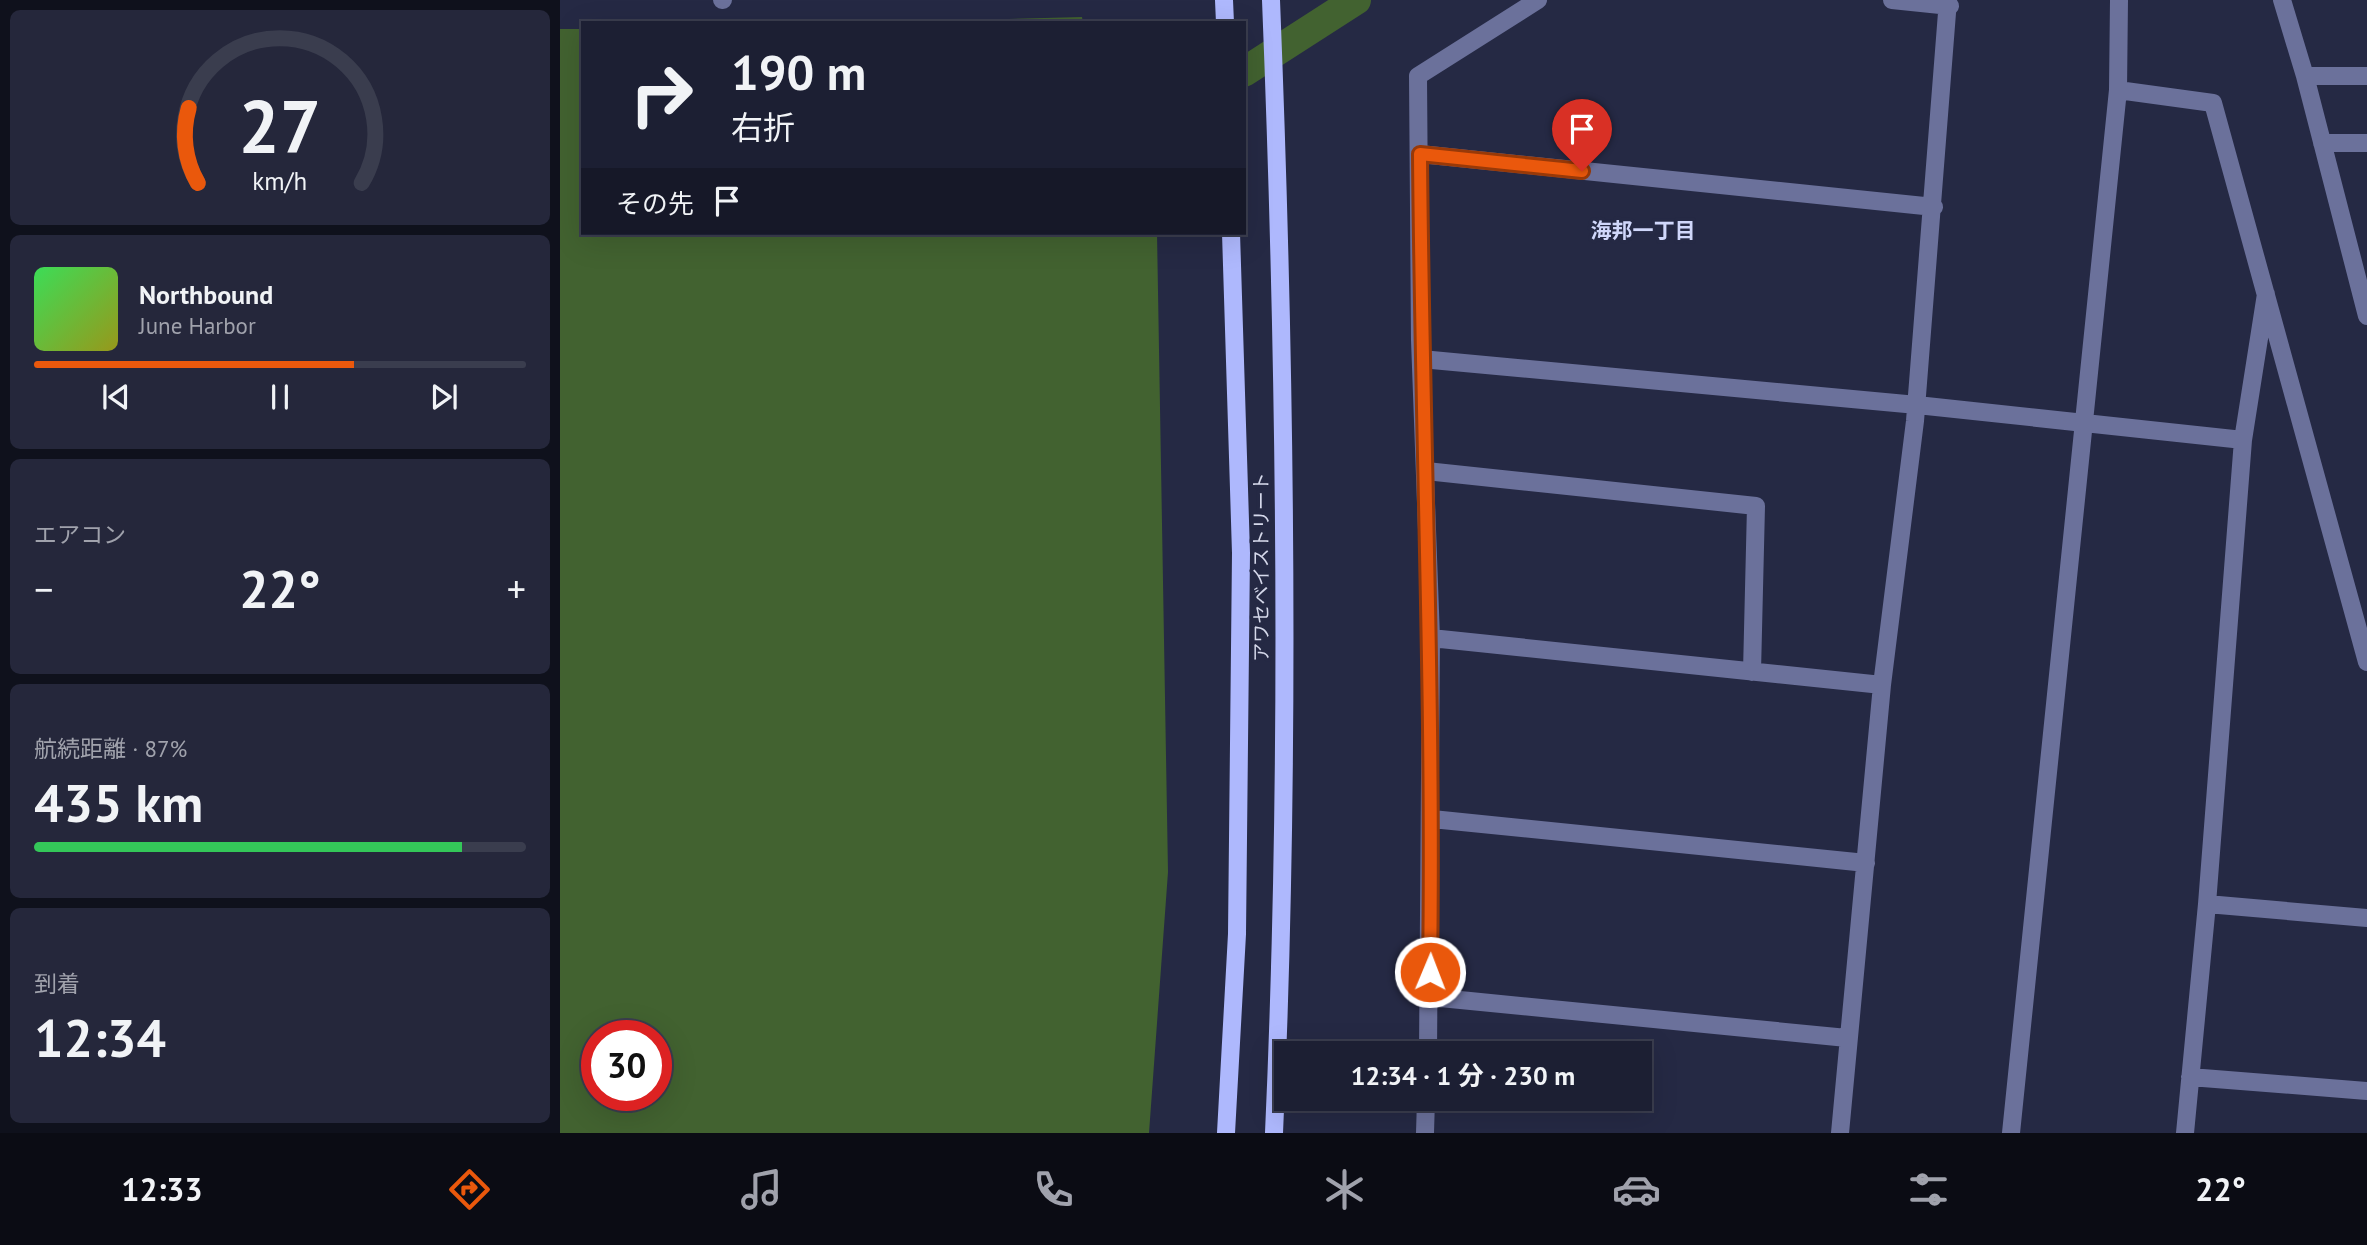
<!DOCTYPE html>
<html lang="ja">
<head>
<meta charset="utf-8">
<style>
	:root { --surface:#1c1f33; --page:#25273b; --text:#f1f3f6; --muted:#a0a2ac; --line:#3a3d4e; --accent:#ea580c }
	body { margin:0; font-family:"PT Sans","Noto Sans JP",sans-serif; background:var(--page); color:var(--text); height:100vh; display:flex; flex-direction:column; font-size:26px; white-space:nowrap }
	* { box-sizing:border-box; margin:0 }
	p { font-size:23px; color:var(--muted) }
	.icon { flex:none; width:38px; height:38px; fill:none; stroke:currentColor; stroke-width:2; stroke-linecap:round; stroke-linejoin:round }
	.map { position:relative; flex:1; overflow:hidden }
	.drawer { display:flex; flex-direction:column; gap:10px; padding:10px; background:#0f111c; width:560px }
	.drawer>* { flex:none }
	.guide { position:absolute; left:21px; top:21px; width:665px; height:214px; border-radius:0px; box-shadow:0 7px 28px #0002,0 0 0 2px var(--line); background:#1c1f33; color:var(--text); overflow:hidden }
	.speed { position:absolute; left:21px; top:1020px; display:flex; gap:14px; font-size:35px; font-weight:700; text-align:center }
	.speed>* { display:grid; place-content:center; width:91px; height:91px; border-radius:50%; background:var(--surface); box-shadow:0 7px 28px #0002,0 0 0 2px var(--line); line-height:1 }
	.speed .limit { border:10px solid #d22; background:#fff; color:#111 }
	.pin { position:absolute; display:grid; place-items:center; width:60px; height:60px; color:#fff; margin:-72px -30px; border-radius:50% 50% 50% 0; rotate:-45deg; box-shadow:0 0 7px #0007 }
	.pin .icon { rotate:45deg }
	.me { position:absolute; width:77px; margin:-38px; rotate:1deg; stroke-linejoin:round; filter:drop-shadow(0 0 5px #0008) }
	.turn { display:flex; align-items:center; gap:24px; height:147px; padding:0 35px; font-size:32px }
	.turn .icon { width:91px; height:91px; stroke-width:2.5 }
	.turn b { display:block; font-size:49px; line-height:60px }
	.then { display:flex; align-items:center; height:66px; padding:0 35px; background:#0003; gap:14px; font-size:26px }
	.big { font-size:52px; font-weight:700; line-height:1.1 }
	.drawer .widget { flex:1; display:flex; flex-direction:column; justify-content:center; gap:10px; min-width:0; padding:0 24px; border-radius:10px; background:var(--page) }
	.drawer .dial { align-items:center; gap:0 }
	.dial svg { height:182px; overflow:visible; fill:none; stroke:var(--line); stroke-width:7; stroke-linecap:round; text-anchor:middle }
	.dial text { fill:var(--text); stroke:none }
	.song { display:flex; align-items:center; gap:21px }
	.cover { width:84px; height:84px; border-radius:10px; background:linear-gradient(135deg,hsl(130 70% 55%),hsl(60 70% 35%)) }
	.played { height:7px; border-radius:4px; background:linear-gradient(90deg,var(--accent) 65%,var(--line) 65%) }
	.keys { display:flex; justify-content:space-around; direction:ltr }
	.heat { display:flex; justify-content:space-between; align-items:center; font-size:38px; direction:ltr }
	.charge { height:10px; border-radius:5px; background:linear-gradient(90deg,#34c759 87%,var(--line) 0) }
	.trip { position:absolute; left:714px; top:1041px; width:378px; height:70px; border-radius:0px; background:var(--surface); box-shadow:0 7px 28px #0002,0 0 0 2px var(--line); font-weight:700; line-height:70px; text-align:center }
	.tabs { display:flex; height:112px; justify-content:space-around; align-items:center; background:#0b0c14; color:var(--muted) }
	.tabs .icon { width:49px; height:49px }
	.tabs .active { color:var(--accent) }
	.tabs b { font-size:32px; color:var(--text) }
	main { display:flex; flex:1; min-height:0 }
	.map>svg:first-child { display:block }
	.water { fill:#426230; fill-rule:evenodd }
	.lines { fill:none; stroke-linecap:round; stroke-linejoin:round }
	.canal { stroke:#426230; stroke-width:30 }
	.minor { stroke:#6b719b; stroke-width:18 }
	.major { stroke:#aeb8fd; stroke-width:18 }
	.route-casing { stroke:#983908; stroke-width:18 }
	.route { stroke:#ea580c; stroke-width:12 }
	.labels { text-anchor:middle; stroke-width:7; stroke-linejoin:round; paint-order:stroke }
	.street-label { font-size:19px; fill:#d5d8ea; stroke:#252944 }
	.neighbourhood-label { font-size:21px; font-weight:bold; fill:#d0d7fa; stroke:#252944 }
</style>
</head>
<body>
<main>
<section class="drawer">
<div class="widget dial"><svg viewBox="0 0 100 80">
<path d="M14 69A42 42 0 1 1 86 69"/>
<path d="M14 69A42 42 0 0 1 10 36" stroke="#ea580c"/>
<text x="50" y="56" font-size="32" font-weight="700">27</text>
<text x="50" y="72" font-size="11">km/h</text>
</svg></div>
<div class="widget">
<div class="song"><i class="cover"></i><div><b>Northbound</b><p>June Harbor</p></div></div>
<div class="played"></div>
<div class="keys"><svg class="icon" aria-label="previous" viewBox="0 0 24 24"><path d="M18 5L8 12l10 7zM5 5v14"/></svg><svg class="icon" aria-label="pause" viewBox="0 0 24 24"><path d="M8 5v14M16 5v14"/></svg><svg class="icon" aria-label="next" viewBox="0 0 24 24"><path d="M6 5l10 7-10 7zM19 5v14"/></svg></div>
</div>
<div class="widget"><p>エアコン</p>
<div class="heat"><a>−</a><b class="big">22°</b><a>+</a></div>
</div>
<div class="widget"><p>航続距離 · 87%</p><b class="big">435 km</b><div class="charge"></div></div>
<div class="widget"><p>到着</p><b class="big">12:34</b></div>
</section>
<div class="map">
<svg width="1807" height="1133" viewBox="0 0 1807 1133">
	<rect width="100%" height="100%" fill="#252944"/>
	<!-- water -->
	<path class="water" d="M 522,17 L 523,23 L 291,23 Z
		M 0,29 L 23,29 L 23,233 L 597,233 L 608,872 L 589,1133 L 0,1133 ZM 37,1036 L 96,1036 L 96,1096 L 37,1096 Z"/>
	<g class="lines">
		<!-- canal -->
		<path class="canal" d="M 684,72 L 796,0"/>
		<!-- minor -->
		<path class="minor" d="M 162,0 L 163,0
			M 1332,0 L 1390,6
			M 1722,0 L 1745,76 L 1807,316
			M 1745,76 L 1807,76
			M 1558,90 L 1653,103 L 1807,662
			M 1762,143 L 1807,143
			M 860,154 L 1374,207
			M 861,359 L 1357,405 L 1683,440
			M 866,471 L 1196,506 L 1192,672
			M 871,638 L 1322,685
			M 872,819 L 1306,863
			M 1647,904 L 1807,918
			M 870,997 L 1287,1038
			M 868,1054 L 871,638 L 860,340 L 858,76 L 978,0
			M 1630,1077 L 1807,1091
			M 865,1133 L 866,1099
			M 1280,1133 L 1322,685 L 1355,421 L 1388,0
			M 1451,1133 L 1558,90 L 1559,0
			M 1625,1133 L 1647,904 L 1683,440 L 1706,294"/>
		<!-- major -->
		<path class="major" d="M 664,0 L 665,23
			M 711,0 C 726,377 731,756 714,1133
			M 666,1133 L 677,934 L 681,553 L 671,233"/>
	</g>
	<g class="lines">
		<!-- route casing -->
		<g class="route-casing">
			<path id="route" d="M 870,972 C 874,699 862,427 860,154 L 1022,171"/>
		</g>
		<!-- route -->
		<use href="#route" class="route"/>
	</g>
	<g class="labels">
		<!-- street labels -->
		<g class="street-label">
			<text transform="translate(701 567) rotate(-90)" y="7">アワセベイストリート</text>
		</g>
		<!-- neighbourhood labels -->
		<g class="neighbourhood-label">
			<text x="1083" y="238">海邦一丁目</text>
		</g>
	</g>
</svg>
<div class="speed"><div class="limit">30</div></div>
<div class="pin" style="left:1022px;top:171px;background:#d93025"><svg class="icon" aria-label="arrive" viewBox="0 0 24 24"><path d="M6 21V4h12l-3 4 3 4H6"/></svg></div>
<svg class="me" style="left:870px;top:972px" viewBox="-20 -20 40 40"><circle r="17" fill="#ea580c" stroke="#fff" stroke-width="3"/><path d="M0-11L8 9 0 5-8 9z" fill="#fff"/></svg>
<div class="trip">12:34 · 1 分 · 230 m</div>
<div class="guide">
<div class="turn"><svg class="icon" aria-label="right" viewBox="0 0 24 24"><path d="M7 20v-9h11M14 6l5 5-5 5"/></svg><div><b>190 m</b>右折</div></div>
<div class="then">その先<svg class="icon" aria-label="arrive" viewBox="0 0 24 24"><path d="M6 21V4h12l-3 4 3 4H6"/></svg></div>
</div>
</div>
</main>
<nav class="tabs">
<b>12:33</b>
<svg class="icon active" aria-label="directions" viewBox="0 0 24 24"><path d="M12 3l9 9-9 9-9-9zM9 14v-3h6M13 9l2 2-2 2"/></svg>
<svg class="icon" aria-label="music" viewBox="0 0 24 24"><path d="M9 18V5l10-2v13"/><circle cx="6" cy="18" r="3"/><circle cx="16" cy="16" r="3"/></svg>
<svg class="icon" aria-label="phone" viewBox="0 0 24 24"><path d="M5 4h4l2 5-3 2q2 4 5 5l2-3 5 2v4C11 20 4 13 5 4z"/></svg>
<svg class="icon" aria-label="climate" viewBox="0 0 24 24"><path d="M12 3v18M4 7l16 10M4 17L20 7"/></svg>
<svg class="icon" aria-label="car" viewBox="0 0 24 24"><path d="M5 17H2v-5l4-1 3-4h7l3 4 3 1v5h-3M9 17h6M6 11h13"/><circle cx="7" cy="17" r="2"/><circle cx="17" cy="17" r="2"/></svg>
<svg class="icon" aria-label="filters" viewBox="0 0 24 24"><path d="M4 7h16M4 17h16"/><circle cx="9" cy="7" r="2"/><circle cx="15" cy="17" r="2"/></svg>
<b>22°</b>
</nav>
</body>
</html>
